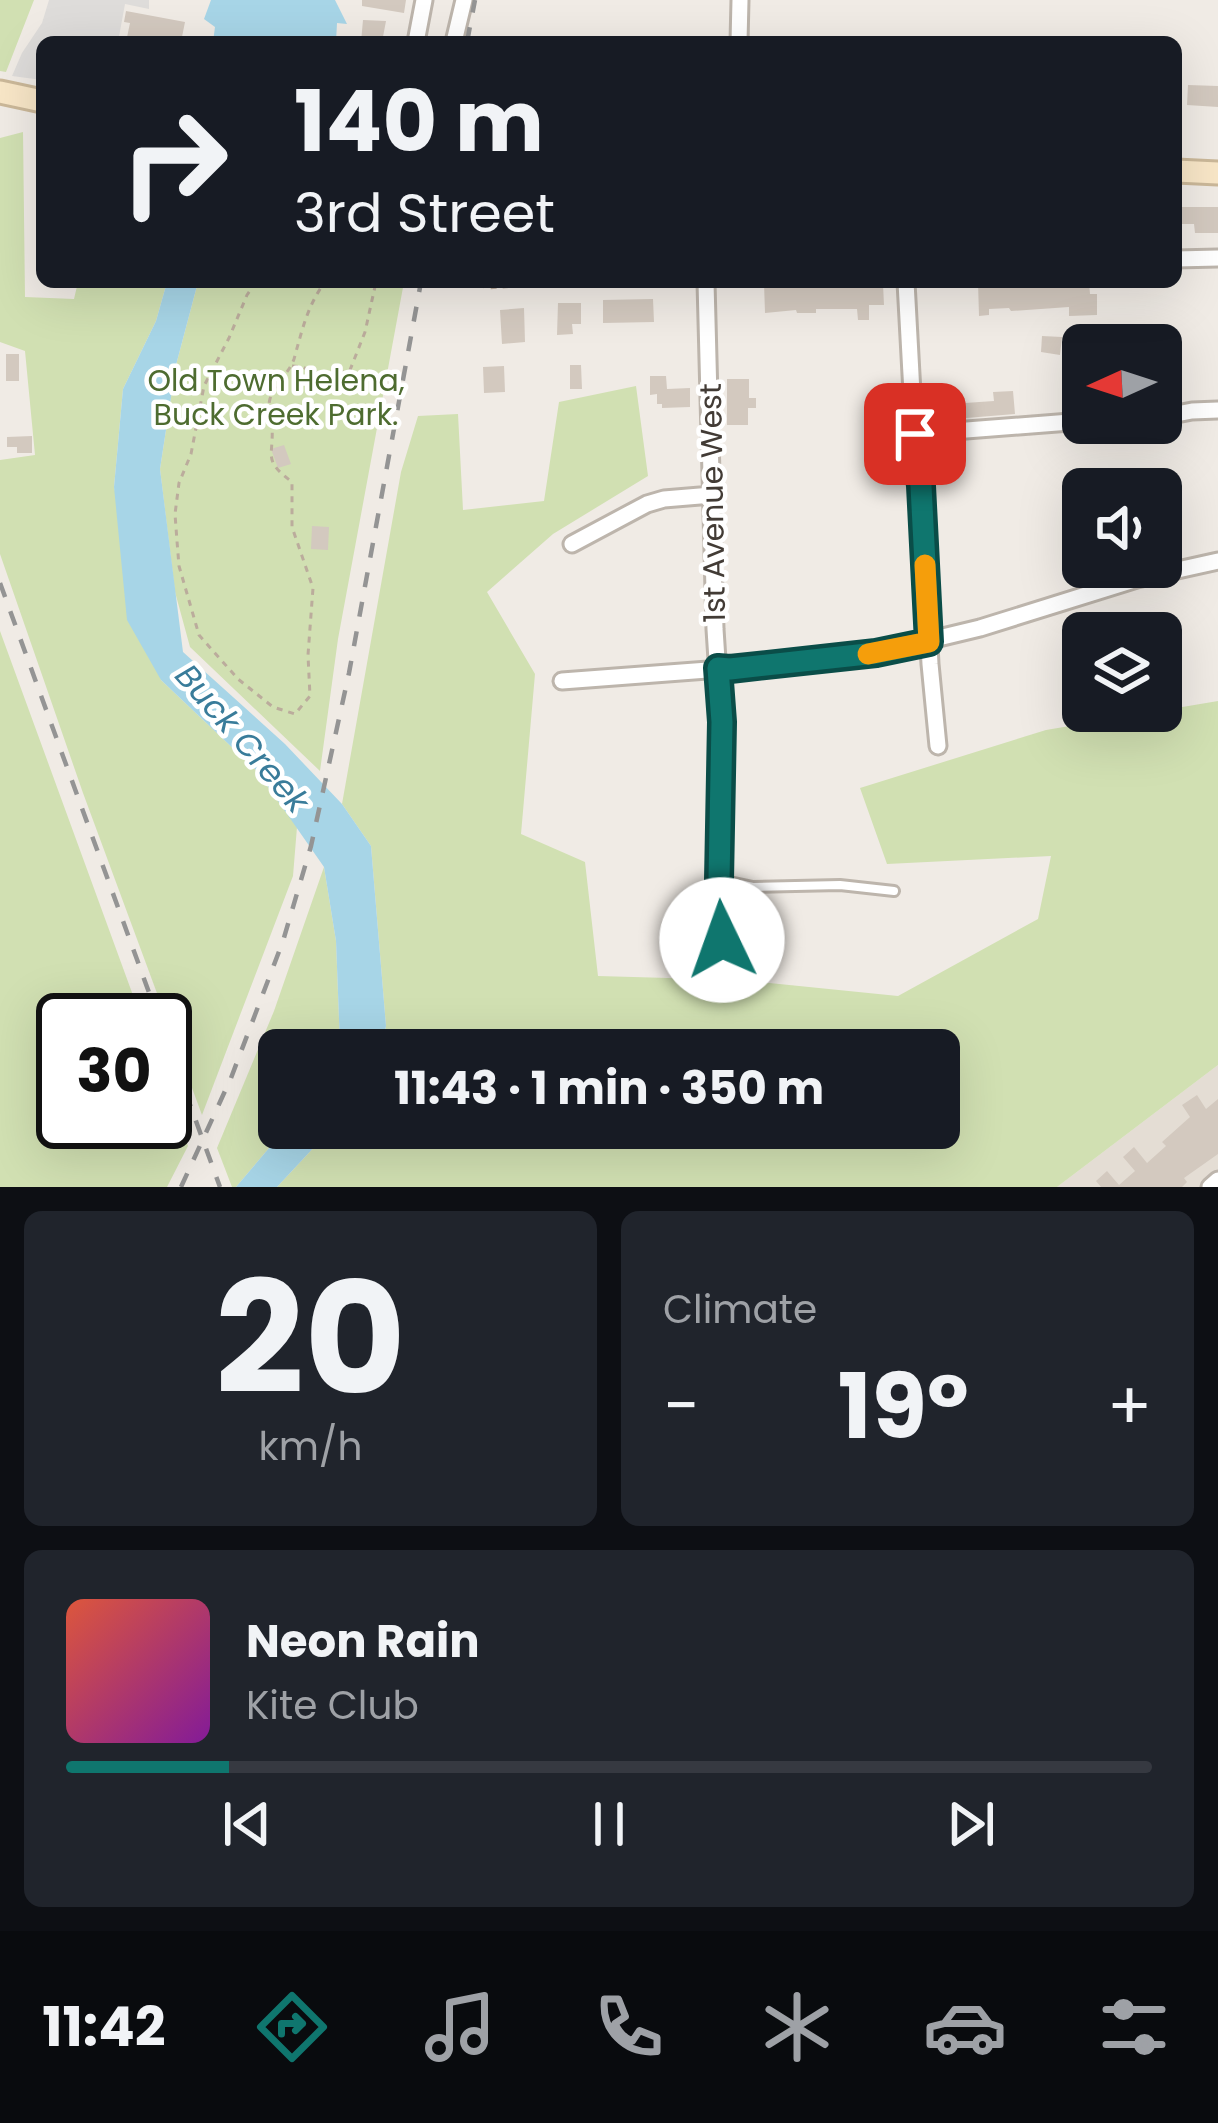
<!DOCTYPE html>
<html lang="en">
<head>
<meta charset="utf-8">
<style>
	:root { --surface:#171b24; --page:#20242c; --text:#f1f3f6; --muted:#9ea1a6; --line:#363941; --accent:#0f766e }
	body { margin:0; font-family:Poppins,sans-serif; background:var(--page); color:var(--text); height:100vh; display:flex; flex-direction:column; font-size:45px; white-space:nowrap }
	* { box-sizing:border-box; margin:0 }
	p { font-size:39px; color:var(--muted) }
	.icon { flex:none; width:66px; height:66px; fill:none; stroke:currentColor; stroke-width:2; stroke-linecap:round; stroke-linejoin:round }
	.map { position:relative; height:1187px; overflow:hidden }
	.panel { display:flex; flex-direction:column; gap:24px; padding:24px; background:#0d0f14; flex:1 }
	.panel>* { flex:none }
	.banner { position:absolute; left:36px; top:36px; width:1146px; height:252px; border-radius:18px; box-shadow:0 12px 48px #0002; background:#171b24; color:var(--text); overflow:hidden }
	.needle { width:78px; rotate:267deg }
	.tools { position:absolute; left:1062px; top:324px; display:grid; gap:24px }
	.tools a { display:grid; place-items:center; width:120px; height:120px; border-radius:18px; background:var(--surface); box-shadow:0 12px 48px #0002; font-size:60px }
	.speed { position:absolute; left:36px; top:993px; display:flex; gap:24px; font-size:60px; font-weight:700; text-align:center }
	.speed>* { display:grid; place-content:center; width:156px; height:156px; border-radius:50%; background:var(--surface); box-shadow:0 12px 48px #0002; line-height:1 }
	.speed .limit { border:6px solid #111; border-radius:18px; background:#fff; color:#111 }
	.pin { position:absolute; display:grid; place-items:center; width:102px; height:102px; color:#fff; margin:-51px; border-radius:24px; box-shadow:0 6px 18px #0006 }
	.me { position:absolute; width:132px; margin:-66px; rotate:357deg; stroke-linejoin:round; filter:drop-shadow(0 0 9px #0008) }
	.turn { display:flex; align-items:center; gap:42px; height:252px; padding:0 60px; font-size:54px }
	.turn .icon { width:156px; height:156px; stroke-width:2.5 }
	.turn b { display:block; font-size:84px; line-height:102px }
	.big { font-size:90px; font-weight:700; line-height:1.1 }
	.panel .card { flex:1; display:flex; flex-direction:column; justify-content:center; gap:18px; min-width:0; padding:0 42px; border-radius:18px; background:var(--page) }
	.panel .dial { align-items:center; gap:0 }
	.dial b { font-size:156px; line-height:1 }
	.song { display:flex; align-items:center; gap:36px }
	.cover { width:144px; height:144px; border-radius:18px; background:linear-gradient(135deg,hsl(10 70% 55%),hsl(290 70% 35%)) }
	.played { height:12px; border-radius:6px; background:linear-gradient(90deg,var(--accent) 15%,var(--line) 15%) }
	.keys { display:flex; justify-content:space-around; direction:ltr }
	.heat { display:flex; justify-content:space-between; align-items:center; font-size:66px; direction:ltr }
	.panel .tiles { flex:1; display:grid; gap:24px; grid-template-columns:1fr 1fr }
	.card:last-child { grid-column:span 2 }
	.trip { position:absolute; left:258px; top:1029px; width:702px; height:120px; border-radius:18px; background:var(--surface); box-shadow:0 12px 48px #0002; font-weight:700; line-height:120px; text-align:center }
	.menu { display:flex; height:192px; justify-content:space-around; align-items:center; background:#090b0e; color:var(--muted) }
	.menu .icon { width:84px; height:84px }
	.menu .selected { color:var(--accent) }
	.menu b { font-size:54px; color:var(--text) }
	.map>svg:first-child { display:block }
	.residential { fill:#e4ddd4 }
	.green { fill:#d1e0b2 }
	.parking { fill:#dedcda }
	.water { fill:#a7d5e7 }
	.building { fill:#d3c9bf }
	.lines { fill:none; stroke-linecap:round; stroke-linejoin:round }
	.lane-casing { stroke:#bdb5ac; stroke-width:14 }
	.street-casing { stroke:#bdb5ac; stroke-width:21 }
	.secondary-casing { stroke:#cbb899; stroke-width:27 }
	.path { stroke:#bbac9c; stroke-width:3; stroke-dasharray:6 6; stroke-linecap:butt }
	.lane { stroke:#fff; stroke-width:8 }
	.street { stroke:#fff; stroke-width:15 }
	.secondary { stroke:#f8e6c7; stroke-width:21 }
	.rail { stroke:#949494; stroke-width:4.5; stroke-dasharray:15 15; stroke-linecap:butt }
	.route-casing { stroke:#0a4d48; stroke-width:30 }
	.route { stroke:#0f766e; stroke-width:21 }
	.slow { stroke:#f59e0b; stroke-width:21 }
	.labels { text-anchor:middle; stroke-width:9; stroke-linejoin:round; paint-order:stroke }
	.park-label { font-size:30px; fill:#4e6c30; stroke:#fff }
	.street-label { font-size:30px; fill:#423b35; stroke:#fff }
	.water-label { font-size:33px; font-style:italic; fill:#397c9a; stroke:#fff }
</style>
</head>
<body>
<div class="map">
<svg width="1218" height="1187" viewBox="0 0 1218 1187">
	<rect width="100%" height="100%" fill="#f0ebe5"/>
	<!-- residential -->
	<path class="residential" d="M 1218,1065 L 1218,1187 L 1057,1187 Z"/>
	<!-- green -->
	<path class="green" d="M 0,0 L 34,0 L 6,72 L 0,71 Z
		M 23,132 L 25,297 L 74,299 L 78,282 L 167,282 L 156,321 L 123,389 L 114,487 L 161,680 L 257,771 L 297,827 L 293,876 L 202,1115 L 83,793 L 0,554 L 0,460 L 35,455 L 25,351 L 0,342 L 0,138 Z
		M 198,282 L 404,282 L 338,639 L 320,771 L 190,647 L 175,592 L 160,469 L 176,365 Z
		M 636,386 L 648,476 L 553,534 L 487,592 L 535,674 L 521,834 L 585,862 L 598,976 L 739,980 L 898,996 L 1038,919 L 1051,856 L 887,864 L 860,788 L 1046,730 L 1218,701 L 1218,1065 L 1057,1187 L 277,1187 L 332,1128 L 939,1128 L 939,1050 L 381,1050 L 386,1026 L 371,846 L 342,804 L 401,472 L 418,416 L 458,414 L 463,510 L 544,501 L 559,402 Z
		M 0,631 L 142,1020 L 63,1020 L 63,1122 L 165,1122 L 165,1082 L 188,1146 L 167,1187 L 0,1187 Z
		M 324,867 L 336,941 L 340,1045 L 338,1050 L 279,1050 L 279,1128 L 286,1128 L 236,1187 L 232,1187 L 217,1148 L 274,1011 Z"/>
	<!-- parking -->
	<path class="parking" d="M 49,0 L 149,0 L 149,9 L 125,4 L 118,42 L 42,42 L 42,80 L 12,76 L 22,53 L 42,23 Z"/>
	<!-- water -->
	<path class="water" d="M 211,0 L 335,0 L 347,24 L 337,23 L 336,42 L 213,42 L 215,27 L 204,19 Z
		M 167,282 L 198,282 L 176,365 L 160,469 L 183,652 L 285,744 L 342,804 L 371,846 L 386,1026 L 381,1050 L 338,1050 L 340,1045 L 336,941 L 324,867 L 257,771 L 161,680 L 127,620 L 114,487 L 123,389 L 156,321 Z
		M 286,1128 L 332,1128 L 277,1187 L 236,1187 Z"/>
	<!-- building -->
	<path class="building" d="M 362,0 L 406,0 L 404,13 L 362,6 Z
		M 126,11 L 185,22 L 181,42 L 126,42 L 130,23 L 124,22 Z
		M 363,20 L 386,21 L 382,42 L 361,42 Z
		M 1188,85 L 1218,86 L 1218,107 L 1187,105 Z
		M 1176,207 L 1218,207 L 1218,233 L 1195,233 L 1194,224 L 1176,224 Z
		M 879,282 L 883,284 L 884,305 L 869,305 L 869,320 L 858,320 L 857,309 L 816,309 L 816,313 L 797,313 L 796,310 L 765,313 L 764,283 Z
		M 978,282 L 1089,282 L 1090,294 L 1097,294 L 1097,315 L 1069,316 L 1069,307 L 1011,311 L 1009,308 L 989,309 L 989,315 L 979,316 Z
		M 653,299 L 654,322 L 603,323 L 603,300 Z
		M 558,303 L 581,303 L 581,324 L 572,324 L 573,334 L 557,335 Z
		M 524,308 L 525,342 L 502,344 L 500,310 Z
		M 1042,336 L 1062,337 L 1060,355 L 1041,352 Z
		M 6,354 L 19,354 L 19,381 L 6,381 Z
		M 570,365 L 581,365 L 582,389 L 570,389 Z
		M 504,366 L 505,392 L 484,393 L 483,367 Z
		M 650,376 L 666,376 L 667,389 L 690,388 L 690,407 L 662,408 L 662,404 L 657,404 L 657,394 L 650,395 Z
		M 727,379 L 749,379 L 749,398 L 756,398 L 756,408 L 748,408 L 748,425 L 727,425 Z
		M 1013,391 L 1015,414 L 942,420 L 941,399 L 965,398 L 965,403 L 994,401 L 993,392 Z
		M 32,436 L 32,453 L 17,453 L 17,447 L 7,447 L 7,437 Z
		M 284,445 L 291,464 L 278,468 L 271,449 Z
		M 312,526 L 329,527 L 328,550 L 311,549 Z
		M 1197,1095 L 1206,1109 L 1218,1099 L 1218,1154 L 1184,1178 L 1187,1182 L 1182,1187 L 1101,1187 L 1096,1181 L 1107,1171 L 1119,1185 L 1135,1171 L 1123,1157 L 1134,1147 L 1147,1163 L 1166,1146 L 1162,1142 L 1190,1117 L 1182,1105 Z"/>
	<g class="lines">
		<!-- lane casing -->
		<g class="lane-casing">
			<path id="lane" d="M 720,880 L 753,887 L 840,885 L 894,891"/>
		</g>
		<!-- street casing -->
		<g class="street-casing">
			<path id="street" d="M 416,42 L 424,0
				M 454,42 L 464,0
				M 739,42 L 740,0
				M 1176,259 L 1218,258
				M 706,282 L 715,629 L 721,722 L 719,880 L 722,940
				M 906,282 L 912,393 L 921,486 L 930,664 L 938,746
				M 1161,417 L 1192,411 L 1218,410
				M 915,434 L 1083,421
				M 572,544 L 647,504 L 664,499 L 712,495
				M 562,681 L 773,665 L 876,653 L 980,628 L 1137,579 L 1218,561
				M 1210,1187 L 1218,1180"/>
		</g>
		<!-- secondary casing -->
		<g class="secondary-casing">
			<path id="secondary" d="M 0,92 L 42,101
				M 1176,171 L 1218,173"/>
		</g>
		<!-- path -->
		<path class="path" d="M 256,282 L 247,295 L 229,338 L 204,386 L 191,454 L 179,483 L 175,514 L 177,541 L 179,566 L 199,635 L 238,679 L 273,707 L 295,714 L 310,696 L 308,655 L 313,588 L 292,527 L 292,482 C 262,459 274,458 272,426 C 272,416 267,409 270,399 C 274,383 289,374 294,359 C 302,331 307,306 325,282
			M 483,282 L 485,288 L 585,282
			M 292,366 L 302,367 L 325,376 L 350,370 L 365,332 L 376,282"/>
		<!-- lane -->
		<use href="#lane" class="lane"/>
		<!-- street -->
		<use href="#street" class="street"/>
		<!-- secondary -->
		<use href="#secondary" class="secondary"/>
		<!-- rail -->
		<path class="rail" d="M 467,42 L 475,0
			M 0,583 L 159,1020
			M 165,1036 L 220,1187
			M 181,1187 L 231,1078 L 283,941 L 311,846 L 349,673 L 421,282"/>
	</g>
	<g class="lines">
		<!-- route casing -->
		<g class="route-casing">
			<path id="route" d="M 722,940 L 719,880 L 722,722 L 718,668 L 730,669 L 876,653 L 929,642 L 921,486 L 915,434"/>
		</g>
		<!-- route -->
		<use href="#route" class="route"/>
		<!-- slow -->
		<path class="slow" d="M 868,654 L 929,642 L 925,565"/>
	</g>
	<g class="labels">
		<!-- park labels -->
		<g class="park-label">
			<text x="276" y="391">Old Town Helena,<tspan x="276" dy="34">Buck Creek Park.</tspan></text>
		</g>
		<!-- street labels -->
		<g class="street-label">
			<text transform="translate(713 503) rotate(-91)" y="10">1st Avenue West</text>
		</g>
		<!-- water labels -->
		<g class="water-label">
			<text transform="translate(243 738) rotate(49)" y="12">Buck Creek</text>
		</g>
	</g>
</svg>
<div class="tools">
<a><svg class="needle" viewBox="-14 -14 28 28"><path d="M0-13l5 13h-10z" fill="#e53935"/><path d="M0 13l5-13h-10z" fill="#9ea1a6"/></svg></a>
<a><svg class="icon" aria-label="sound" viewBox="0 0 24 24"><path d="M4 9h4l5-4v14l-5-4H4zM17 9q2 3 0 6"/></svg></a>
<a><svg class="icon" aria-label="layers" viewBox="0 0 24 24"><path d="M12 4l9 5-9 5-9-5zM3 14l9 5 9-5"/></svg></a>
</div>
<div class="speed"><div class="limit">30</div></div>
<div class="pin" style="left:915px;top:434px;background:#d93025"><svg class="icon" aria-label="arrive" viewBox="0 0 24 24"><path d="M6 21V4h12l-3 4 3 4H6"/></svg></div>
<svg class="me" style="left:722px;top:940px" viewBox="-20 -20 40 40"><circle r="19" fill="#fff"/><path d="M0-13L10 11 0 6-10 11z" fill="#0f766e"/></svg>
<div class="trip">11:43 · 1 min · 350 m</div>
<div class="banner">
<div class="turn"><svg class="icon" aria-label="right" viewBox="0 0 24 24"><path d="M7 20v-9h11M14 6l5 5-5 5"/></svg><div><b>140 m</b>3rd Street</div></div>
</div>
</div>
<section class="panel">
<div class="tiles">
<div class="card dial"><b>20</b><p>km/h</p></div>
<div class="card"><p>Climate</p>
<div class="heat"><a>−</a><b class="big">19°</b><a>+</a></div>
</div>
<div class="card">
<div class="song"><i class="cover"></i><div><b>Neon Rain</b><p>Kite Club</p></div></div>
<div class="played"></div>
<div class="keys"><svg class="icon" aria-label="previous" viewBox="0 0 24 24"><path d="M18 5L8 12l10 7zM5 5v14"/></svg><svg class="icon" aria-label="pause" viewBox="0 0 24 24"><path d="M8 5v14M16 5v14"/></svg><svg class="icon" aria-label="next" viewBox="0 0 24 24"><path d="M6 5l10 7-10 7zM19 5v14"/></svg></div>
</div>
</div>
</section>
<nav class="menu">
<b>11:42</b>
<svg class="icon selected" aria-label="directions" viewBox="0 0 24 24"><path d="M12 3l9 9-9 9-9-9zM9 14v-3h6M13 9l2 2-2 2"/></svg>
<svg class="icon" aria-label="music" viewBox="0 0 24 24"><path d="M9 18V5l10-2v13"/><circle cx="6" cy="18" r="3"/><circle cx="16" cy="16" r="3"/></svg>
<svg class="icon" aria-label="phone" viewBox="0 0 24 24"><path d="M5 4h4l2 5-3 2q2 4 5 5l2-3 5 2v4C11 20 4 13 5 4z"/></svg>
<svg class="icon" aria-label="climate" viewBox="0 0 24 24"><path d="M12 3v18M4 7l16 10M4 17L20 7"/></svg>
<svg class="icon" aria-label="car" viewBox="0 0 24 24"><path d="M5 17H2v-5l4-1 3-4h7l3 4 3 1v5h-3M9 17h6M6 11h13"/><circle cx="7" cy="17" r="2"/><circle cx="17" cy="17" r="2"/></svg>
<svg class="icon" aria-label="filters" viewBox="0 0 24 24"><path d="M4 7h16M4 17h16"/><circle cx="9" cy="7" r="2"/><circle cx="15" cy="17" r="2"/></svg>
</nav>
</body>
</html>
